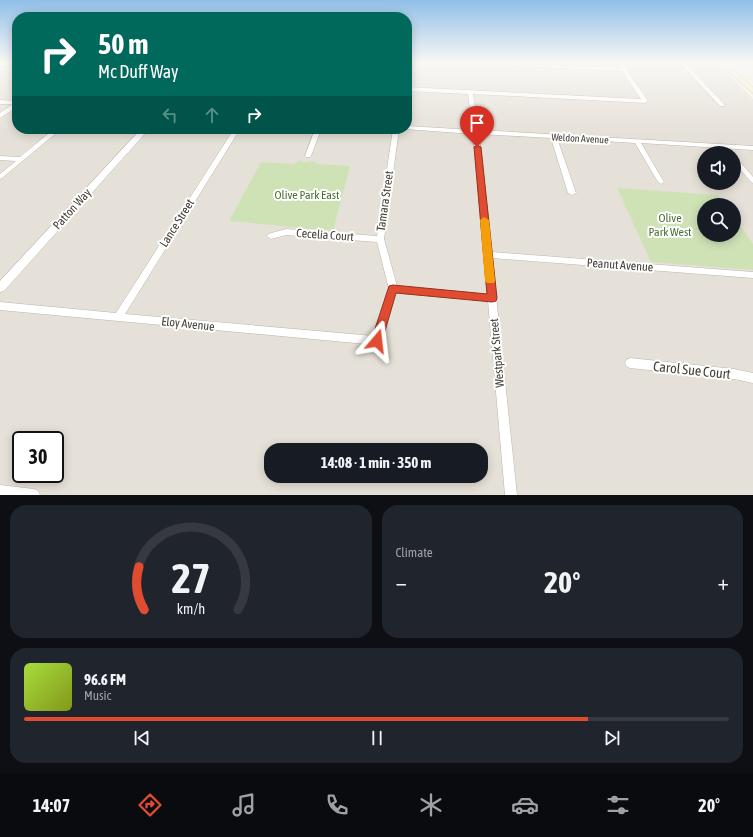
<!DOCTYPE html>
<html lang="en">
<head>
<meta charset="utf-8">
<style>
	:root { --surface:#171b24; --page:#20242c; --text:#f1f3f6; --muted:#9ea1a6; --line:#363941; --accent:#e14c31 }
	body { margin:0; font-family:"Asap Condensed",sans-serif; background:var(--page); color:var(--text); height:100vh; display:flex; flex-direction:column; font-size:15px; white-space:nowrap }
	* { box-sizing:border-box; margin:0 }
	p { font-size:13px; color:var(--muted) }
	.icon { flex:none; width:22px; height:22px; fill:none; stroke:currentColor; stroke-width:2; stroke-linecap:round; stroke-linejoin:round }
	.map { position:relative; height:495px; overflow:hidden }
	.details { display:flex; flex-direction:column; gap:10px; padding:10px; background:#0d0f14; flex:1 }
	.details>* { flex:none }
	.banner { position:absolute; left:12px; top:12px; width:400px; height:122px; border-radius:16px; box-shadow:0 2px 10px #0003; background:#00695c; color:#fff; overflow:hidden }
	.fabs { position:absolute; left:697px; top:146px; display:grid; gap:8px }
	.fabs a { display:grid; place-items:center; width:44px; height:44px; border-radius:50%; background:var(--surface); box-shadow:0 2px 10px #0003; font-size:20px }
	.speed { position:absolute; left:12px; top:431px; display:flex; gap:8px; font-size:20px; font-weight:700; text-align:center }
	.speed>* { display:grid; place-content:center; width:52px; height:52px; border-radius:50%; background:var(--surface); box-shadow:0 2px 10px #0003; line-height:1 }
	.speed .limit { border:2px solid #111; border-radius:6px; background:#fff; color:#111 }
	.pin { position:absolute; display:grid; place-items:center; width:34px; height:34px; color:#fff; margin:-41px -17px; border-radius:50% 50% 50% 0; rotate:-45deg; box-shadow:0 0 4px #0007 }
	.pin .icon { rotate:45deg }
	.me { position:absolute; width:44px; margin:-22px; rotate:17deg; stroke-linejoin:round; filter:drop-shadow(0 0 3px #0008) }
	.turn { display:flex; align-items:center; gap:14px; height:84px; padding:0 20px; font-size:18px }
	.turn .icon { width:52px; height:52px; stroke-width:2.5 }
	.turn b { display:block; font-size:28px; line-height:34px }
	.lanes { display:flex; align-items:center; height:38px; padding:0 20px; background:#0003; justify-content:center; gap:20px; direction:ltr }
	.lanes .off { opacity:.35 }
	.big { font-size:30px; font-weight:700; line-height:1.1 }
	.details .card { flex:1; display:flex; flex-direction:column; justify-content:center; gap:6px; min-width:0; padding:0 14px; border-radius:16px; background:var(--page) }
	.details .dial { align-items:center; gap:0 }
	.dial svg { height:104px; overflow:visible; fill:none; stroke:var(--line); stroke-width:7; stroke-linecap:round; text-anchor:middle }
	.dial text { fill:var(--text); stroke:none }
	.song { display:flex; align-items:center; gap:12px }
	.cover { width:48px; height:48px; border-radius:6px; background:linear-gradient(135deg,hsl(80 70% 55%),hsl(70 70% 35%)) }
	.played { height:4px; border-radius:2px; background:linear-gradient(90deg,var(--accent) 80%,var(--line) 80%) }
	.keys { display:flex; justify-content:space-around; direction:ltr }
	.heat { display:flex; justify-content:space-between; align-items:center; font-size:22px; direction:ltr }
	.details .tiles { flex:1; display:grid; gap:10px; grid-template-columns:1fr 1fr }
	.card:last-child { grid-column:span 2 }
	.trip { position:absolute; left:264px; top:443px; width:224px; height:40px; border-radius:16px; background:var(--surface); box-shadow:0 2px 10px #0003; font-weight:700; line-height:40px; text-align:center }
	.tab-bar { display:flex; height:64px; justify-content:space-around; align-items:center; background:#090b0e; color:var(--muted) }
	.tab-bar .icon { width:28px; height:28px }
	.tab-bar .current { color:var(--accent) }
	.tab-bar b { font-size:18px; color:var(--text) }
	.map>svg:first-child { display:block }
	.residential { fill:#e6e1d8; fill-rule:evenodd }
	.green { fill:#cee2b6 }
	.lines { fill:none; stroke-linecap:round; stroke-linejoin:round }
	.minor-casing { stroke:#bdb7ac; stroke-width:1 }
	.tertiary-casing { stroke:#bdb7ac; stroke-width:1 }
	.secondary-casing { stroke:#cdc19e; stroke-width:1 }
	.minor { fill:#fff; fill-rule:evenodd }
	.tertiary { fill:#fff; fill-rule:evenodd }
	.secondary { fill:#f8eecd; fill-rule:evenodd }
	.route { fill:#e14c31; stroke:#923120 }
	.slow { fill:#f59e0b }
	.labels { text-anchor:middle; stroke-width:4; stroke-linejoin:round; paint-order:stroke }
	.far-street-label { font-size:10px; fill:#454038; stroke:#fff }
	.park-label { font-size:12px; fill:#497032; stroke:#fff }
	.street-label { font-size:12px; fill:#454038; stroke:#fff }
	.near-street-label { font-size:14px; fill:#454038; stroke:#fff }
</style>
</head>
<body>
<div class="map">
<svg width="753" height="495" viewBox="0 0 753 495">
	<rect width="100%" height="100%" fill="#f2f0e9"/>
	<!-- residential -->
	<path class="residential" d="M 0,63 L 17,63 L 17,129 L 407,129 L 407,63 L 715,63 L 753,99 L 753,495 L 0,495 ZM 704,153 L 734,153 L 734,183 L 704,183 ZM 704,205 L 734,205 L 734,235 L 704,235 ZM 21,440 L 55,440 L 55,474 L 21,474 ZM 271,450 L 481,450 L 481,476 L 271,476 Z"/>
	<!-- green -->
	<path class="green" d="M 299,161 L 305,162 L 314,161 L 317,164 L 350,166 L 333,231 L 229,221 L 261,162 L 293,164 Z
		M 617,188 L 718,195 L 725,205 L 704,205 L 704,235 L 734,235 L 734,217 L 753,244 L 753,270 L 651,262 Z"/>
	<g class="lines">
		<!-- minor casing -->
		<g class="minor-casing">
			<path id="minor" d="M 491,63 L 620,68 L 617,63 L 622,63 L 648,101 L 645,103 L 473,94 L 479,130 L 753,146 L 753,150 L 641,143 L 664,182 L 661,184 L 658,182 L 635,143 L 557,138 L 576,193 L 572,195 L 568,193 L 551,138 L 479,134 L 492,252 L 753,272 L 753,278 L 492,258 L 517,495 L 505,495 L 488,301 L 396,293 L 382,341 L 380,344 L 377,345 L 0,310 L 0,302 L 116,313 L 234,129 L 240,129 L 125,314 L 374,336 L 389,289 L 377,242 L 286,235 L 271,239 L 267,236 L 268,234 L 286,229 L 377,236 L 393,129 L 399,129 L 384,239 L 397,286 L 487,294 L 473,134 L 405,129 L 407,129 L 407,126 L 473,130 L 468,94 L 407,91 L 407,87 L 641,99 L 622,71 L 493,65 Z
				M 680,63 L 685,63 L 724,104 L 724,106 L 720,106 Z
				M 0,68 L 17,69 L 17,71 L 0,70 Z
				M 0,100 L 17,101 L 17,107 L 0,118 L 0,113 L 13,104 L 0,104 Z
				M 54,129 L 61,129 L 2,178 L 0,179 L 0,174 L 16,161 L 0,160 L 0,156 L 20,157 Z
				M 315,129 L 321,129 L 311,156 L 310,157 L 306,157 L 305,156 Z
				M 734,156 L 736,157 L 753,177 L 753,183 L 751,182 L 734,162 Z
				M 630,358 L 734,369 L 753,373 L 753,383 L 734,379 L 630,368 L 626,366 L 625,363 L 626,360 Z
				M 0,485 L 34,489 L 38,491 L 40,495 L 0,495 Z"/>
		</g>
		<!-- tertiary casing -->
		<g class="tertiary-casing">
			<path id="tertiary" d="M 141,129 L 149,129 L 4,291 L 0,292 L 0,281 Z"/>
		</g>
		<!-- secondary casing -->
		<g class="secondary-casing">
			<path id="secondary" d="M 719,63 L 726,63 L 753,87 L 753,93 Z"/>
		</g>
		<!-- minor -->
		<use href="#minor" class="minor"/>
		<!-- tertiary -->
		<use href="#tertiary" class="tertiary"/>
		<!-- secondary -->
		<use href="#secondary" class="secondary"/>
	</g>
	<!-- sky -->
	<linearGradient id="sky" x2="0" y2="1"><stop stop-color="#90bfe8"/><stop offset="0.47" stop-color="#f9f8f5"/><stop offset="1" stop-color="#f9f8f5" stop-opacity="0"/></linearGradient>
	<rect width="753" height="133" fill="url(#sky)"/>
	<!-- route -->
	<path class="route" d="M 477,145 L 481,147 L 497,298 L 496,301 L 492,302 L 396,293 L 382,341 L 381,345 L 377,346 L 373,345 L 371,341 L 389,286 L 393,285 L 487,294 L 474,147 Z"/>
	<!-- slow -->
	<path class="slow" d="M 484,217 L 489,220 L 495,281 L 494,283 L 487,283 L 485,281 L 480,220 Z"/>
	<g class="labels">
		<!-- far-street labels -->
		<g class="far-street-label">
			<text transform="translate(580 138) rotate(3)" y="4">Weldon Avenue</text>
		</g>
		<!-- park labels -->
		<g class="park-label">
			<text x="307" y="199">Olive Park East</text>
			<text x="670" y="222">Olive<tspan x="670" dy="14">Park West</tspan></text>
		</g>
		<!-- street labels -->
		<g class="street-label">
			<text transform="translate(385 201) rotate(-82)" y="4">Tamara Street</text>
			<text transform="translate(72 209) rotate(-48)" y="4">Patton Way</text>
			<text transform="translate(177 223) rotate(-58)" y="4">Lance Street</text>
			<text transform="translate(325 235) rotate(4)" y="4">Cecelia Court</text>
			<text transform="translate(620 265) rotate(4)" y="4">Peanut Avenue</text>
			<text transform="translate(188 324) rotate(6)" y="4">Eloy Avenue</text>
			<text transform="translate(497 353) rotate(-95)" y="4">Westpark Street</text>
		</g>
		<!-- near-street labels -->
		<g class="near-street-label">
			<text transform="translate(692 370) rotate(6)" y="5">Carol Sue Court</text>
		</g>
	</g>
</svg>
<div class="fabs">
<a><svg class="icon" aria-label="sound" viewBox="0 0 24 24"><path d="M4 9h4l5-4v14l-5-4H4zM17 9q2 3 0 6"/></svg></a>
<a><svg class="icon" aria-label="search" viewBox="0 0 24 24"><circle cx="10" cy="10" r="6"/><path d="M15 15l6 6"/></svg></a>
</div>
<div class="speed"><div class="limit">30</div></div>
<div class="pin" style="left:477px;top:147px;background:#d93025"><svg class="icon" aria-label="arrive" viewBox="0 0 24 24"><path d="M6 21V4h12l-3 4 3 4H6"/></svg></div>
<svg class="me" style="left:377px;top:341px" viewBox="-20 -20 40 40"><path d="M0-17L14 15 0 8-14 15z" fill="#e14c31" stroke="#fff" stroke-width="4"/></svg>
<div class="trip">14:08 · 1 min · 350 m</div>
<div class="banner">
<div class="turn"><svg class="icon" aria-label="right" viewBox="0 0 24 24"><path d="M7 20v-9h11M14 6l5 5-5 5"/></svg><div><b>50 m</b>Mc Duff Way</div></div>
<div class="lanes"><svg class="icon off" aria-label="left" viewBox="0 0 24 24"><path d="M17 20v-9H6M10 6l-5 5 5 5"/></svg><svg class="icon off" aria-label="ahead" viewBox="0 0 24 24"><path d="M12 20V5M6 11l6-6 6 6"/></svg><svg class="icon" aria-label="right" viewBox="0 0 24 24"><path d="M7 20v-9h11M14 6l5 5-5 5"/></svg></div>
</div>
</div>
<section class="details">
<div class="tiles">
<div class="card dial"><svg viewBox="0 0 100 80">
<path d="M14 69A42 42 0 1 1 86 69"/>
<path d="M14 69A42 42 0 0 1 10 36" stroke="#e14c31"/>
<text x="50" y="56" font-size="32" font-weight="700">27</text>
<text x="50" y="72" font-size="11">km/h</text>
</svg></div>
<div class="card"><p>Climate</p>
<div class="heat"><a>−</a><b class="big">20°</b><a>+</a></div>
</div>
<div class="card">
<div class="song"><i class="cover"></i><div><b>96.6 FM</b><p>Music</p></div></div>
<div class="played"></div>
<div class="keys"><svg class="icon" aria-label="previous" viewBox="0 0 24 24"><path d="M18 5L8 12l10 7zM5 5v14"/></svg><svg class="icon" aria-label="pause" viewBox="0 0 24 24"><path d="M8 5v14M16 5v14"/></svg><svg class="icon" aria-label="next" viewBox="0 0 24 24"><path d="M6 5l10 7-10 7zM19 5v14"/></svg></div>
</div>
</div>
</section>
<nav class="tab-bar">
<b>14:07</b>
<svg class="icon current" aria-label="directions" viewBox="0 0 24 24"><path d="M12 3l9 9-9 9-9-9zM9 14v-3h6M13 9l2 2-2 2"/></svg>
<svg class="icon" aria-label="music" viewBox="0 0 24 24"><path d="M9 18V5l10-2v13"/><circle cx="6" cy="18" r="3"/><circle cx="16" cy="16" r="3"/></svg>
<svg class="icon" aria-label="phone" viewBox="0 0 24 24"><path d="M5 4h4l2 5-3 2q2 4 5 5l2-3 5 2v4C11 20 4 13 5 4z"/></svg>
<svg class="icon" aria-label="climate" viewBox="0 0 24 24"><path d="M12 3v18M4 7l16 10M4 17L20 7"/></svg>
<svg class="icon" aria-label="car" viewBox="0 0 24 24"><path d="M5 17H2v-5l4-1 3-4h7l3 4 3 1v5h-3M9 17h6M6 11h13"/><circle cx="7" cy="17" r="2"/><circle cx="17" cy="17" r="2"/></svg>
<svg class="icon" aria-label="filters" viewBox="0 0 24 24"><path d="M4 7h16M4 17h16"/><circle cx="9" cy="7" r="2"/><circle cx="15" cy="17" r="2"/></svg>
<b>20°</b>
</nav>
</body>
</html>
